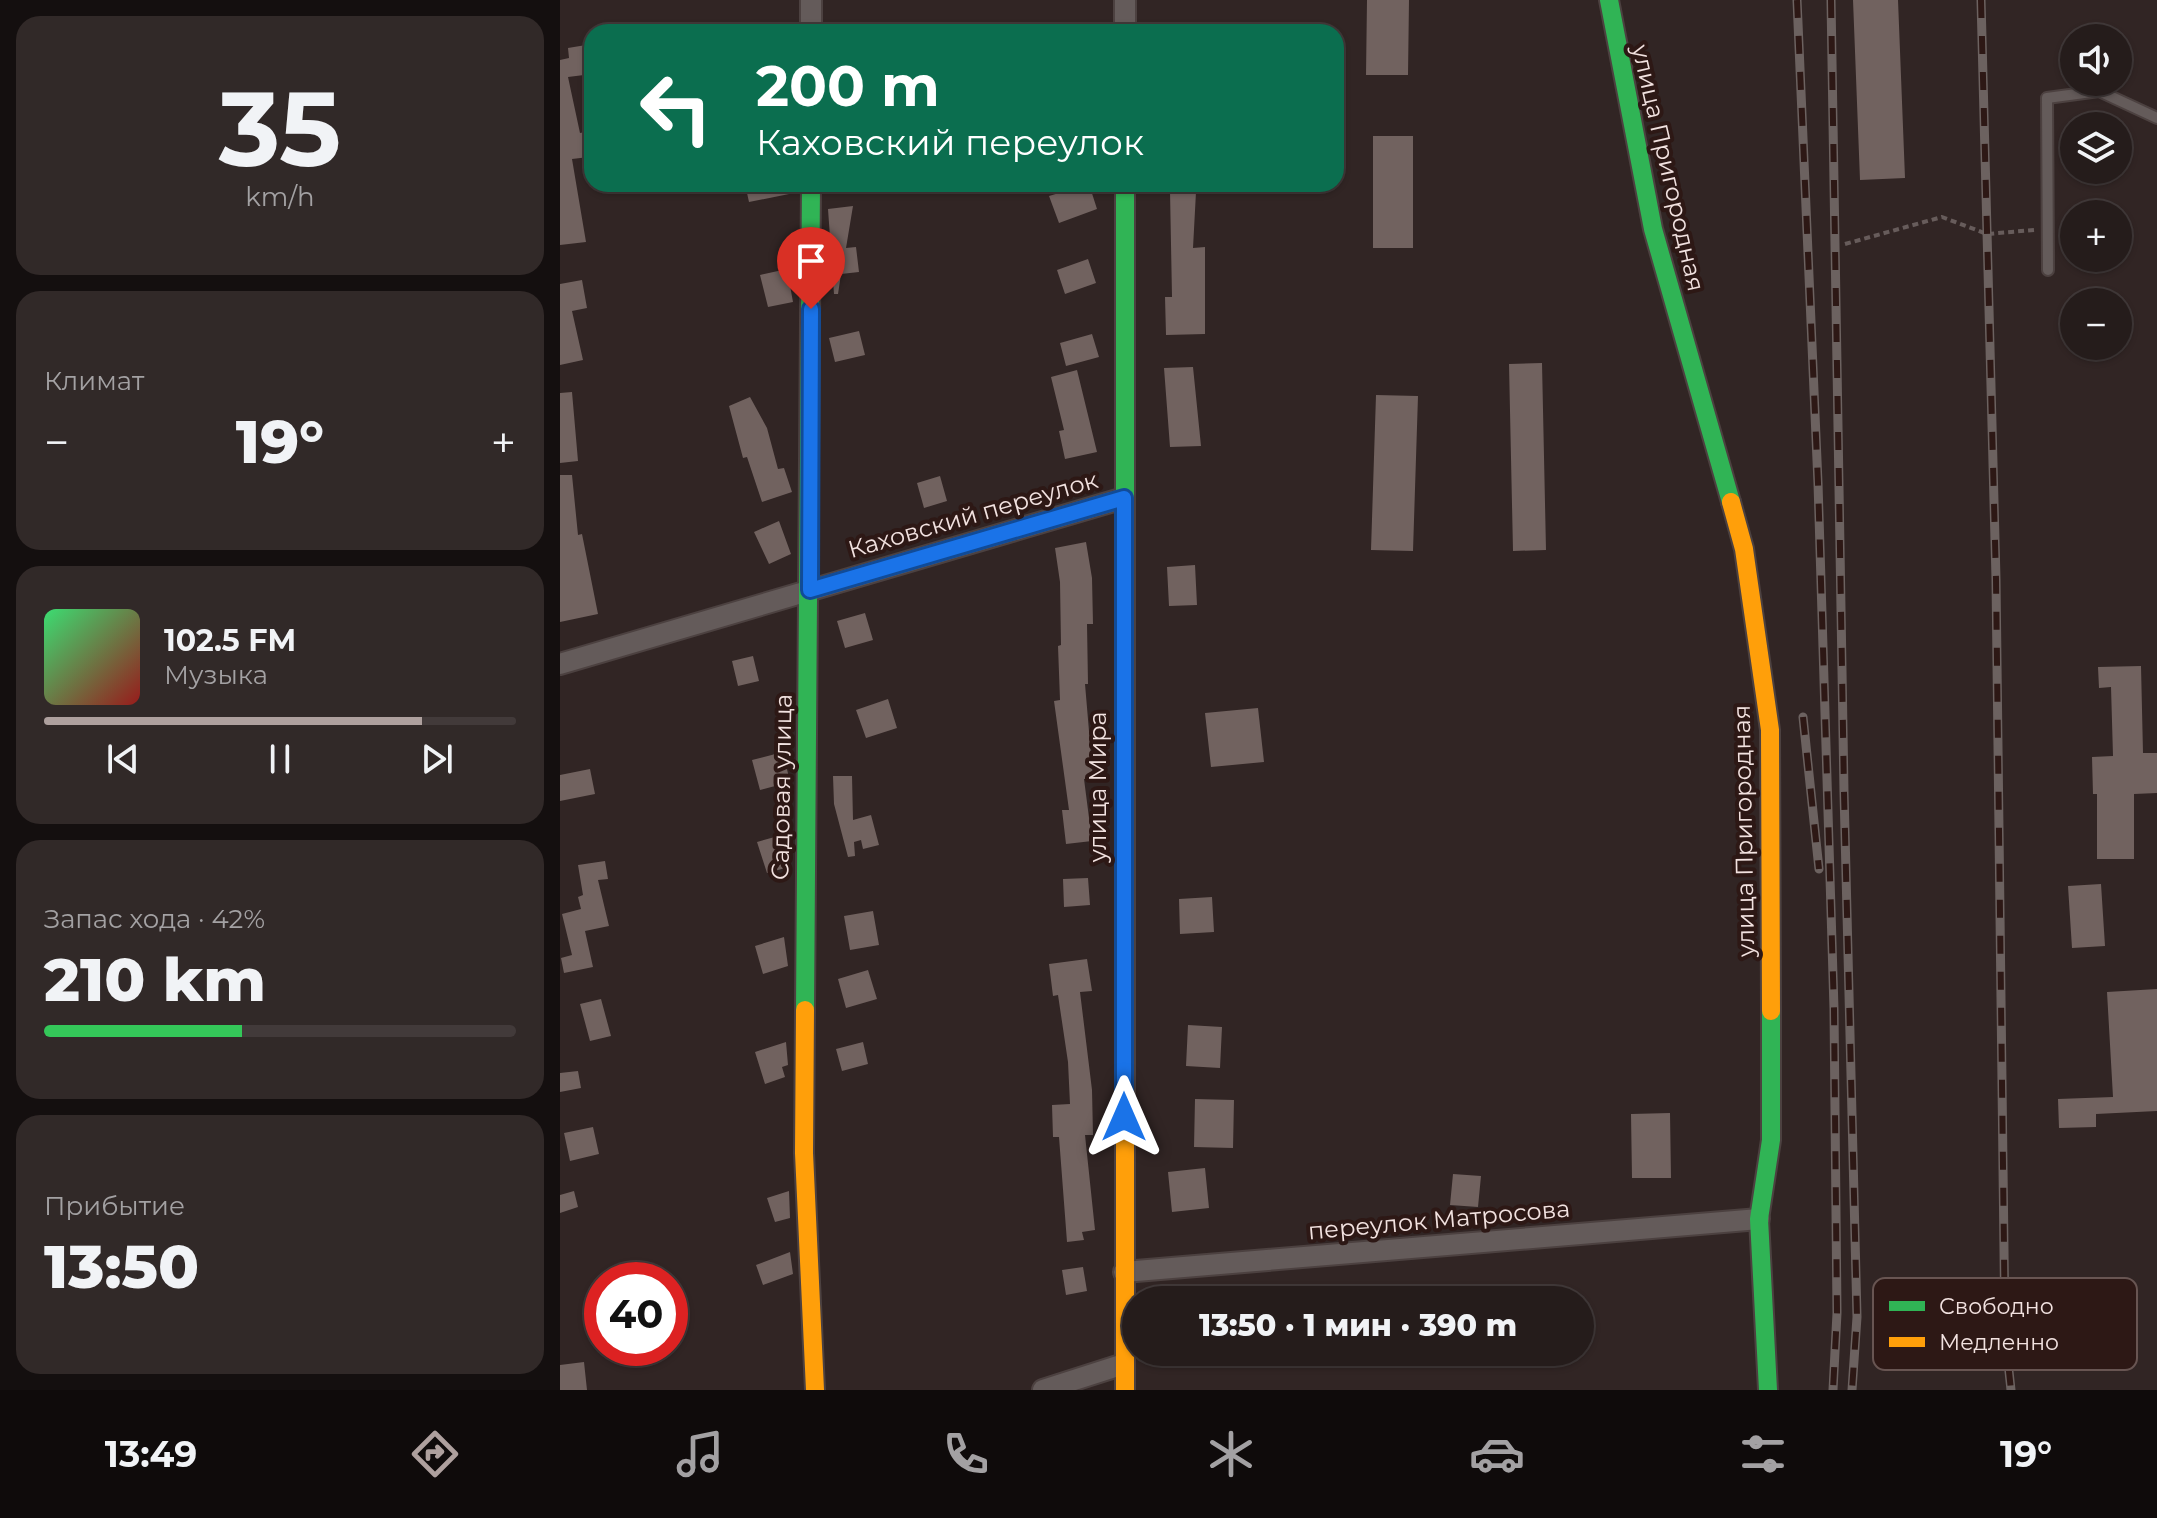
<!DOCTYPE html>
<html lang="ru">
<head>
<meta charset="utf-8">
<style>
	:root { --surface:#251c1b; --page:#312928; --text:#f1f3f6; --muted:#a3a1a3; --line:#423a3a; --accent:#aea09e }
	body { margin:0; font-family:Montserrat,sans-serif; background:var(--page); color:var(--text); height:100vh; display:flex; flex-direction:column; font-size:30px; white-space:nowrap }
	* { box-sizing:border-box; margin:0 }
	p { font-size:26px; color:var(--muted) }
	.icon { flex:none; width:44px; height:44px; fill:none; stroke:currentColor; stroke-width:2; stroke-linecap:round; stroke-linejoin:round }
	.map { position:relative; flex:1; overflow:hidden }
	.sheet { display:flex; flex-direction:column; gap:16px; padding:16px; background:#140f0f; width:560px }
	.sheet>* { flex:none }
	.hud { position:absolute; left:24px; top:24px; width:760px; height:168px; border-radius:24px; box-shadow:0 2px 6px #0004,0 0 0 2px var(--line); background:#0b6e4f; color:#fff; overflow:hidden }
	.tools { position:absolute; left:1500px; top:24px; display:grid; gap:16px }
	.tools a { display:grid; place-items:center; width:72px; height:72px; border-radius:50%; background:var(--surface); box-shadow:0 2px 6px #0004,0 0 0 2px var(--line); font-size:40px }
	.speed { position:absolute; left:24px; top:1262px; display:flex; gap:16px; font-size:40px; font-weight:700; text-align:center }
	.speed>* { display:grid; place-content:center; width:104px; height:104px; border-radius:50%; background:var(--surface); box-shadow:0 2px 6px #0004,0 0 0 2px var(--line); line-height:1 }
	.speed .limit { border:12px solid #d22; background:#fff; color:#111 }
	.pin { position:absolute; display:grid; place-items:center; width:68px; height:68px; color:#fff; margin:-82px -34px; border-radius:50% 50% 50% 0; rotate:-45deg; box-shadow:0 0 8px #0007 }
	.pin .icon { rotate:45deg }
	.me { position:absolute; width:88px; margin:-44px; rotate:0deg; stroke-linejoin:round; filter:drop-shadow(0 0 6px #0008) }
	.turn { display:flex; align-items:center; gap:28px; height:168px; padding:0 40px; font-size:36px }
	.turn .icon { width:104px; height:104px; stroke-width:2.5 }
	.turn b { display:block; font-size:56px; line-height:68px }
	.big { font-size:60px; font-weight:800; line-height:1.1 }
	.sheet .tile { flex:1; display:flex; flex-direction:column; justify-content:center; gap:12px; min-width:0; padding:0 28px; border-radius:24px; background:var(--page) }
	.sheet .dial { align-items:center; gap:0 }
	.dial b { font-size:104px; line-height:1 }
	.song { display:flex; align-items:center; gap:24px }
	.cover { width:96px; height:96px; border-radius:12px; background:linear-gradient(135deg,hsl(140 70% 55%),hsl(0 70% 35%)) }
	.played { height:8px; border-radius:4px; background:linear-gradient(90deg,var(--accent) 80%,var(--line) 80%) }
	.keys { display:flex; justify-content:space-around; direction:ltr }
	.heat { display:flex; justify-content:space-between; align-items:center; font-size:44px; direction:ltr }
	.charge { height:12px; border-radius:6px; background:linear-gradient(90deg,#34c759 42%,var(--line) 0) }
	.trip { position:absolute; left:562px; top:1286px; width:472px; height:80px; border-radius:40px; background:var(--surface); box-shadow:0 2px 6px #0004,0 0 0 2px var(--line); font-weight:800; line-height:80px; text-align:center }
	.menu { display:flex; height:128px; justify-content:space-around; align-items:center; background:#0f0b0b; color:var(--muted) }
	.menu .icon { width:56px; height:56px }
	.menu .on { color:var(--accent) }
	.menu b { font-size:36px; color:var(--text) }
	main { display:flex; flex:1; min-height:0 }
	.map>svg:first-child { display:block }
	.building { fill:#71625f }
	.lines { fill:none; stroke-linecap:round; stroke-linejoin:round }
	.lane-casing { stroke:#4c4140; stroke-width:14 }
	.street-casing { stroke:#4c4140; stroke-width:24 }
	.fast-casing { stroke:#4c4140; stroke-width:22 }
	.slow-casing { stroke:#4c4140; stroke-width:22 }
	.path { stroke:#675c5b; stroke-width:4; stroke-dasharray:6 4; stroke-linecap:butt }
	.lane { stroke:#645b5a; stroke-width:10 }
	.street { stroke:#645b5a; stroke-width:20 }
	.fast { stroke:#30b455; stroke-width:18 }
	.slow { stroke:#ff9f0a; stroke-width:18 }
	.rail-casing { stroke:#6c6260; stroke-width:9 }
	.rail { stroke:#2d1815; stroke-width:6; stroke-dasharray:18; stroke-linecap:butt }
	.route-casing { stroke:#114b97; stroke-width:20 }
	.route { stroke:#1a73e8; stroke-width:14 }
	.labels { text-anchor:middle; stroke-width:8; stroke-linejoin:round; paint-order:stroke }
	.street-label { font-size:24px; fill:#f2e2e0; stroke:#2d1815 }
	.key { fill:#2d1815; stroke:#685552; stroke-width:2 }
	.key-label { font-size:22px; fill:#f2e2e0 }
</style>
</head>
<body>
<main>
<section class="sheet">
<div class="tile dial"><b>35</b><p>km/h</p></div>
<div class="tile"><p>Климат</p>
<div class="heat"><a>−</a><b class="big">19°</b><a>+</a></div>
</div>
<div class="tile">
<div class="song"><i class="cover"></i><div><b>102.5 FM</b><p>Музыка</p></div></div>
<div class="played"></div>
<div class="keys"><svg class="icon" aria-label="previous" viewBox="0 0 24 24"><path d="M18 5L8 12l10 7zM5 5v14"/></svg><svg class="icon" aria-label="pause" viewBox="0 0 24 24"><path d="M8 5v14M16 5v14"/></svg><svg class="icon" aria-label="next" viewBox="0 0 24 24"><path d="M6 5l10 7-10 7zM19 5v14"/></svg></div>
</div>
<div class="tile"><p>Запас хода · 42%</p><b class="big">210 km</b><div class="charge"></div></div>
<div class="tile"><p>Прибытие</p><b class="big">13:50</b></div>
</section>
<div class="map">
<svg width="1597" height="1390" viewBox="0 0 1597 1390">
	<rect width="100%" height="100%" fill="#312524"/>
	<!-- building -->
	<path class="building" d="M 807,0 L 849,0 L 848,75 L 806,75 Z
		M 1293,0 L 1338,0 L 1345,178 L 1300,180 Z
		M 32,44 L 32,74 L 8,77 L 20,133 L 25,132 L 29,157 L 12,159 L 26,242 L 0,245 L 0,60 L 9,58 L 8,48 Z
		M 813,136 L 853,136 L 853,248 L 813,248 Z
		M 185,184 L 234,184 L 234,193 L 189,202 Z
		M 529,184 L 537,209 L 499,223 L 489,196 Z
		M 610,191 L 636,192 L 633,248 L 645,247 L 645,334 L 606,335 L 605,297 L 612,297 Z
		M 293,206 L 286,248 L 296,247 L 299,272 L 281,274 L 278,294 L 274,294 L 268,209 Z
		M 528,259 L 536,283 L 505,294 L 497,270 Z
		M 227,269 L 233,302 L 208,307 L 200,275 Z
		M 22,280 L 27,308 L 12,311 L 23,360 L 0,365 L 0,284 Z
		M 299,331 L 305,355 L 275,362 L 269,338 Z
		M 532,334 L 539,357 L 506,366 L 500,343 Z
		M 982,363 L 986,550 L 953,551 L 949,364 Z
		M 633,367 L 641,446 L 610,447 L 604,368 Z
		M 517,370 L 537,452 L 505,459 L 499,431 L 504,430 L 491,377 Z
		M 12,392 L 18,461 L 0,463 L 0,393 Z
		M 816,395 L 858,396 L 853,551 L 811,550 Z
		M 190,397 L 207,428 L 218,469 L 224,468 L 232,492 L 202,502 L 187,457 L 183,458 L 169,406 Z
		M 0,475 L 12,475 L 18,535 L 22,534 L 38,614 L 0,622 Z
		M 380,476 L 387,501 L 364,508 L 357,483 Z
		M 219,521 L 231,554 L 209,564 L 194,532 Z
		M 526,542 L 532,578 L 533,624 L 527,624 L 528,684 L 525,684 L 533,778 L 524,779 L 532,841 L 506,844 L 502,810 L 509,810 L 494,701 L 500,700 L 498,646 L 501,645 L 500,582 L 495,548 Z
		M 635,565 L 637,605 L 609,606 L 607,567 Z
		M 305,613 L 313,640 L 285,648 L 277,621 Z
		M 193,656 L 199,681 L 178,686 L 172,661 Z
		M 1581,666 L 1583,753 L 1597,753 L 1597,793 L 1574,794 L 1574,859 L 1537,859 L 1537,794 L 1533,794 L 1532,757 L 1553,756 L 1551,687 L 1539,688 L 1538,667 Z
		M 328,699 L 337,728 L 306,738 L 296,710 Z
		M 698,708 L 704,762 L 651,767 L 645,713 Z
		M 223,752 L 230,782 L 200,790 L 192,760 Z
		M 30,769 L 35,794 L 0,801 L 0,775 Z
		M 273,776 L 292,776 L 293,820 L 311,815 L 319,845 L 303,849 L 301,840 L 294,842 L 295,856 L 288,857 L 274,804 Z
		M 229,833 L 229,867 L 207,873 L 197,842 Z
		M 45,861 L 48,879 L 38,880 L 49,926 L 25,931 L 33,967 L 4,973 L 1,958 L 12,955 L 2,914 L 21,909 L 18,897 L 23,895 L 18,865 Z
		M 528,878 L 530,905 L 504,907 L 503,879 Z
		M 1541,884 L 1545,946 L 1512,948 L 1508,886 Z
		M 652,897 L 654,932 L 620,934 L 619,899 Z
		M 313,911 L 319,945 L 290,950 L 284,916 Z
		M 224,937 L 228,966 L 203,974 L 195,946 Z
		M 527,959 L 532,991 L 520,992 L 532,1090 L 533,1135 L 525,1135 L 535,1230 L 522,1232 L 524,1240 L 507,1242 L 499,1137 L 493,1137 L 492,1105 L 510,1104 L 508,1062 L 498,995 L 493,996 L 489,964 Z
		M 308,970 L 317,999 L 286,1008 L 278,979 Z
		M 1597,989 L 1597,1111 L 1536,1114 L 1536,1127 L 1499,1128 L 1498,1099 L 1553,1097 L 1547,992 Z
		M 41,999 L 51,1036 L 30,1041 L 20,1004 Z
		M 628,1025 L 662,1027 L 660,1068 L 626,1066 Z
		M 226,1042 L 228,1065 L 222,1067 L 225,1077 L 205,1084 L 195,1052 Z
		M 303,1042 L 308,1064 L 282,1071 L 276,1049 Z
		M 18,1071 L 21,1088 L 0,1092 L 0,1073 Z
		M 635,1099 L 674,1100 L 673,1148 L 634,1147 Z
		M 1110,1113 L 1111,1178 L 1072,1178 L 1071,1114 Z
		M 33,1127 L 39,1154 L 10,1161 L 4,1133 Z
		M 645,1168 L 649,1208 L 612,1212 L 608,1172 Z
		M 893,1174 L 921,1176 L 918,1207 L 890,1205 Z
		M 14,1191 L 18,1207 L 0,1213 L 0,1195 Z
		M 229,1191 L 230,1218 L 215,1222 L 207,1198 Z
		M 230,1252 L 233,1274 L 203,1285 L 196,1265 Z
		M 523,1267 L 527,1291 L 506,1295 L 502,1270 Z
		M 24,1362 L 27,1390 L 0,1390 L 0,1365 Z"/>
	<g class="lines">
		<!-- lane casing -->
		<g class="lane-casing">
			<path id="lane" d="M 1488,270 L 1487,98 L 1539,91 L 1597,118"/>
		</g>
		<!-- street casing -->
		<g class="street-casing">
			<path id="street" d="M 251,32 L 251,0
				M 565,32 L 565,0
				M 0,664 L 564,498
				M 564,1272 L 1199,1219
				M 483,1390 L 564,1364"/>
		</g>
		<!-- fast casing -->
		<g class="fast-casing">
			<path id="fast" d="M 1049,0 L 1093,229 L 1171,502
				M 565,184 L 565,1106
				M 245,1010 L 251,184
				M 1208,1390 L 1199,1219 L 1211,1140 L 1211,1011"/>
		</g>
		<!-- slow casing -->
		<g class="slow-casing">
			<path id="slow" d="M 1171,502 L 1184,549 L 1210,730 L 1211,1011
				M 245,1010 L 244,1153 L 255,1390
				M 565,1106 L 565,1390"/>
		</g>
		<!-- path -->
		<path class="path" d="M 1285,244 L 1382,217 L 1427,234 L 1474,230"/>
		<!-- lane -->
		<use href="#lane" class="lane"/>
		<!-- street -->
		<use href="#street" class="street"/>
		<!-- fast -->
		<use href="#fast" class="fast"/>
		<!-- slow -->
		<use href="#slow" class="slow"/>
		<!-- rail casing -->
		<g class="rail-casing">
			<path id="rail" d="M 1237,0 L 1258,483 L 1274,1009 L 1277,1313 L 1273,1390
				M 1271,0 L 1284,792 L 1297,1317 L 1292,1390
				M 1421,0 L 1436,579 L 1445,1334 L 1451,1390
				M 1243,717 L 1259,869"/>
		</g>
		<!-- rail -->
		<use href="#rail" class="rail"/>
	</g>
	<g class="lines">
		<!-- route casing -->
		<g class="route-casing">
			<path id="route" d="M 251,309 L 250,590 L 564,498 L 564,1117"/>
		</g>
		<!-- route -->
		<use href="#route" class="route"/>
	</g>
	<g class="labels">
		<!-- street labels -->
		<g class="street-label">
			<text transform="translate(1108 168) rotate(77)" y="8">улица Пригородная</text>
			<text transform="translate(413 515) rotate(-16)" y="8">Каховский переулок</text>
			<text transform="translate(222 787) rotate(-89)" y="8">Садовая улица</text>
			<text transform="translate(538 787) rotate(-90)" y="8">улица Мира</text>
			<text transform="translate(1184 831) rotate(-91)" y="8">улица Пригородная</text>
			<text transform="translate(879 1220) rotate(-5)" y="8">переулок Матросова</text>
		</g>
	</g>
	<!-- legend -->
	<rect x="1313" y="1278" width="264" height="92" rx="12" class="key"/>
	<rect x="1329" y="1301" width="36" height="10" fill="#30b455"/>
	<rect x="1329" y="1337" width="36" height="10" fill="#ff9f0a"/>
	<g class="key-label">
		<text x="1379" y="1314">Свободно</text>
		<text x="1379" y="1350">Медленно</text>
	</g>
</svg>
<div class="tools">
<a><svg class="icon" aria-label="sound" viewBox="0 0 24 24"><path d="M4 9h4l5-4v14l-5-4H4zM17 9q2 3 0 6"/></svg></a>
<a><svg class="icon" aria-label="layers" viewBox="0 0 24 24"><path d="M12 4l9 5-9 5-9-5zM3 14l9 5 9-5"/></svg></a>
<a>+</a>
<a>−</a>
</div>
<div class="speed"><div class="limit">40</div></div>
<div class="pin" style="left:251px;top:309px;background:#d93025"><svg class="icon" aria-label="arrive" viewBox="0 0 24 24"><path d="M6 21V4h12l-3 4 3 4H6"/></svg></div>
<svg class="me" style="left:564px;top:1117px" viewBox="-20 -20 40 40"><path d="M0-17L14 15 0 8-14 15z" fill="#1a73e8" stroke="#fff" stroke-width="4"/></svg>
<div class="trip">13:50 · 1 мин · 390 m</div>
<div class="hud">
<div class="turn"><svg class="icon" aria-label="left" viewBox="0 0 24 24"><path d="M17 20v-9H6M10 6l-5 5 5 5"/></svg><div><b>200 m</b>Каховский переулок</div></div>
</div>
</div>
</main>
<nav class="menu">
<b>13:49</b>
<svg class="icon on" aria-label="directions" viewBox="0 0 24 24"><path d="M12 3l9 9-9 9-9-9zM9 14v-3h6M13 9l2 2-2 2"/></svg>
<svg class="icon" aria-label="music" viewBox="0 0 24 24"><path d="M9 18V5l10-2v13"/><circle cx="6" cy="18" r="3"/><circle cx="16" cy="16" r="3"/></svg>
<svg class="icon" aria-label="phone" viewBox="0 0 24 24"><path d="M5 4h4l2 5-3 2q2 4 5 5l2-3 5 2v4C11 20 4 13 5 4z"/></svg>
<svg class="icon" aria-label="climate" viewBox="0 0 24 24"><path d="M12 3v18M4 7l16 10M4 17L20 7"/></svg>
<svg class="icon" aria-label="car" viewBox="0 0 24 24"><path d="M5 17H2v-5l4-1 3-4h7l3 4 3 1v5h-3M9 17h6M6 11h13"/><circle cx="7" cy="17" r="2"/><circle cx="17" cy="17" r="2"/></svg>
<svg class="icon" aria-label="filters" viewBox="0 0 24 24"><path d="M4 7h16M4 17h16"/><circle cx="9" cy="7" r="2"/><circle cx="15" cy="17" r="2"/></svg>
<b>19°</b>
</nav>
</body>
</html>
